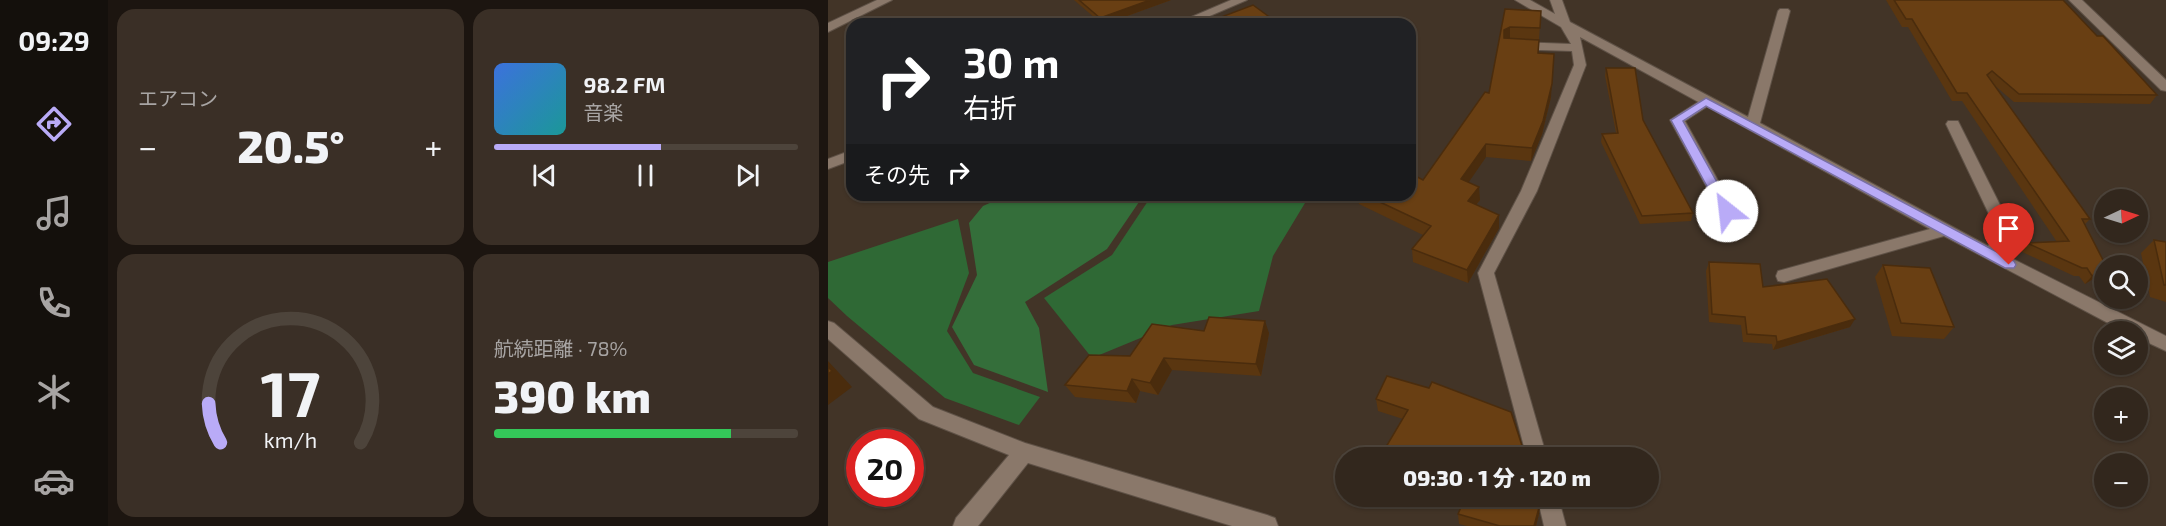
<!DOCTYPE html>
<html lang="ja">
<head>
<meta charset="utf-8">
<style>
	:root { --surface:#32271d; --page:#3a2f26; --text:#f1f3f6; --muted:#a8a5a4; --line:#4d443b; --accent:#b9abf7 }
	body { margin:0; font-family:"Exo 2","Noto Sans JP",sans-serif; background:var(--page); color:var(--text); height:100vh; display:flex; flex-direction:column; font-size:22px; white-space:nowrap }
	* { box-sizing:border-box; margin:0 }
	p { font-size:20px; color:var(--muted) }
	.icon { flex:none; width:33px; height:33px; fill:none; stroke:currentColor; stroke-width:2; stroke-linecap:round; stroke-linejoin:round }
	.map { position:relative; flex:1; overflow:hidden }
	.panel { display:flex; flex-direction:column; gap:9px; padding:9px; background:#1c1510; width:720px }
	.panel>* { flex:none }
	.guide { position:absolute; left:18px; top:18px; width:570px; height:183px; border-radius:18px; box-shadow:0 2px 4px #0004,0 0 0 2px var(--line); background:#202124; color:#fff; overflow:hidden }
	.needle { width:39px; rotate:86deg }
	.controls { position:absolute; left:1266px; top:189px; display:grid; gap:12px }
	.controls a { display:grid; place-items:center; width:54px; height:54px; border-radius:50%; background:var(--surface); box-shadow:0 2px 4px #0004,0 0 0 2px var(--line); font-size:30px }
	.speed { position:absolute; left:18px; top:429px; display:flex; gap:12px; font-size:30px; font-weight:700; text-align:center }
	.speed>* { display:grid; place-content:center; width:78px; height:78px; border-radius:50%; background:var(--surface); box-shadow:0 2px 4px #0004,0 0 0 2px var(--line); line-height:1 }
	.speed .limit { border:9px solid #d22; background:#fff; color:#111 }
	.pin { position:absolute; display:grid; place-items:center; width:51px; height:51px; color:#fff; margin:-62px -26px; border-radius:50% 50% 50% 0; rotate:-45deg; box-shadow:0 0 6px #0007 }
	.pin .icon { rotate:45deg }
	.me { position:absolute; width:66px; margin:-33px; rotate:331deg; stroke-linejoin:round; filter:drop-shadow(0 0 4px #0008) }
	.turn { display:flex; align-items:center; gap:21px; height:126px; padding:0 18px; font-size:27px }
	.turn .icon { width:78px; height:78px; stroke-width:2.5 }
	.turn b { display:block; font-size:42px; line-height:51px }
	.then { display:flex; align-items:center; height:57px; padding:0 18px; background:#0003; gap:12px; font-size:22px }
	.big { font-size:45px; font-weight:800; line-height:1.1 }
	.panel .widget { flex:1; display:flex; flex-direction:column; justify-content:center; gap:9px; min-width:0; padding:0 21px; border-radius:18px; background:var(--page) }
	.panel .dial { align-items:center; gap:0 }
	.dial svg { height:156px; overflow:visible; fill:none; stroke:var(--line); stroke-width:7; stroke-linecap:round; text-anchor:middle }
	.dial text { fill:var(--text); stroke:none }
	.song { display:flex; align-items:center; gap:18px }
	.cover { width:72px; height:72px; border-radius:9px; background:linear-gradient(135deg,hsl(220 70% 55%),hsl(180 70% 35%)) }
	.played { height:6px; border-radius:3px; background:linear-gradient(90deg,var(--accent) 55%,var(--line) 55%) }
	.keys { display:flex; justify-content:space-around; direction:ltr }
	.heat { display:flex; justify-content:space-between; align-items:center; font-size:33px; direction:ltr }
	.charge { height:9px; border-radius:4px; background:linear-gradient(90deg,#34c759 78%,var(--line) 0) }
	.panel .tiles { flex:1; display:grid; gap:9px; grid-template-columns:repeat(2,1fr) }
	.trip { position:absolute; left:507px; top:447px; width:324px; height:60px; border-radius:30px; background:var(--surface); box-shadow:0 2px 4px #0004,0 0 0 2px var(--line); font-weight:800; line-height:60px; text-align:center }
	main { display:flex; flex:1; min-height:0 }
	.tab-bar { display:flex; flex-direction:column; width:108px; justify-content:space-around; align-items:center; background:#14100c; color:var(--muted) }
	.tab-bar .icon { width:42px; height:42px }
	.tab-bar .on { color:var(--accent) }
	.tab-bar b { font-size:27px; color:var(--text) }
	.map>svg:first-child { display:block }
	.green { fill:#2f6935 }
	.forest { fill:#346e3a }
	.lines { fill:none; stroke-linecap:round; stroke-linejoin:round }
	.service-casing { stroke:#5e5146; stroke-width:2 }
	.minor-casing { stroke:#5e5146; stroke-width:2 }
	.service { fill:#8a786a; fill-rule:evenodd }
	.minor { fill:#8a786a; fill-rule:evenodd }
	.wall { fill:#5a3610 }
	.shaded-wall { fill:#4a2c0d }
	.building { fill:#693f13; stroke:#4a2c0d; stroke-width:1.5 }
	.route { fill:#b9abf7; stroke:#786fa1; stroke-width:1.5 }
</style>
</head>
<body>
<main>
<nav class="tab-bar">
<b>09:29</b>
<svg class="icon on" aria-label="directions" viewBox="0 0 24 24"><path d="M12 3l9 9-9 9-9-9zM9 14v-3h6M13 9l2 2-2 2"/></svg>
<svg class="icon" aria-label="music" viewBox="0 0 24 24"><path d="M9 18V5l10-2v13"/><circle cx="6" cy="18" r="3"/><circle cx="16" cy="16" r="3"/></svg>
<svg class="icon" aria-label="phone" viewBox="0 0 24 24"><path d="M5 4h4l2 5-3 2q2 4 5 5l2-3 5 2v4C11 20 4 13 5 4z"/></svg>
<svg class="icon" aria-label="climate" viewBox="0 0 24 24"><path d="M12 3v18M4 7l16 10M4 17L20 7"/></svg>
<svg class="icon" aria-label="car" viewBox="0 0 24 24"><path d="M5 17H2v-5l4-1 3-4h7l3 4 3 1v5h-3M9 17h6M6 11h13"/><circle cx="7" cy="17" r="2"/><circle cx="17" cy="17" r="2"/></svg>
</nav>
<section class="panel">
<div class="tiles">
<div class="widget"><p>エアコン</p>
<div class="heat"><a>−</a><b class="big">20.5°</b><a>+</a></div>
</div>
<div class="widget">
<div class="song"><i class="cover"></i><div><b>98.2 FM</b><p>音楽</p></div></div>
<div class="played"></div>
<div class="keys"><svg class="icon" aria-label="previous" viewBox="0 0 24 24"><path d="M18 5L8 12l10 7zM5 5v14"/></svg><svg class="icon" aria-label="pause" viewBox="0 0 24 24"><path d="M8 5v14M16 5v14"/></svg><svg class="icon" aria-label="next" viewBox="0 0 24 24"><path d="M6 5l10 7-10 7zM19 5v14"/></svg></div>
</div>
<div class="widget dial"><svg viewBox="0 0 100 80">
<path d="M14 69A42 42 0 1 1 86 69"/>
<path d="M14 69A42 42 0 0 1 8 49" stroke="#b9abf7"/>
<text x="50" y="56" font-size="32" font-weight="700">17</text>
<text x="50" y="72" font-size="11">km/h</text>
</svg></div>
<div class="widget"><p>航続距離 · 78%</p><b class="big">390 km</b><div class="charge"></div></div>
</div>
</section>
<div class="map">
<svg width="1338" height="526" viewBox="0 0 1338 526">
	<rect width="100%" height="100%" fill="#423427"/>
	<!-- green -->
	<path class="green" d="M 324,195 L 480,198 L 445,256 L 431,311 L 344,325 L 264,358 L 216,298 L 284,255 Z
		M 130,219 L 141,273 L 119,331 L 145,373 L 212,397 L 191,425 L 117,398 L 19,316 L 0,298 L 0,262 Z"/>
	<!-- forest -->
	<path class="forest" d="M 179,195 L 305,195 L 311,202 L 279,249 L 197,302 L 211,328 L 220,392 L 146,365 L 124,327 L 149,275 L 141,223 L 155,206 Z"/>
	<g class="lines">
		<!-- service casing -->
		<g class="service-casing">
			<path id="service" d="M 878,97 L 885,101 L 883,104 L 857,121 L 907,211 L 904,215 L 894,215 L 842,120 Z"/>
		</g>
		<!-- minor casing -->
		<g class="minor-casing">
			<path id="minor" d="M 49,0 L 64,0 L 0,32 L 0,23 Z
				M 403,0 L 419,0 L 363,24 L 347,24 Z
				M 687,0 L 702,0 L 727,14 L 722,0 L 734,0 L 742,22 L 920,117 L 950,11 L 952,9 L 960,9 L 962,11 L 932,123 L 1160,246 L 1170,233 L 1118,124 L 1120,121 L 1130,121 L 1186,233 L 1173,253 L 1338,336 L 1338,351 L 1310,338 L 1310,332 L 1297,332 L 1116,236 L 956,282 L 950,281 L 948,276 L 950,271 L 1102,229 L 752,37 L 758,65 L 709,191 L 666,273 L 719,458 L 699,458 L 650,273 L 693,191 L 746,65 L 744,51 L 684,49 L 684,43 L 688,42 L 743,44 L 733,27 Z
				M 1241,0 L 1254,0 L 1338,80 L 1338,91 L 1333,90 Z
				M 24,150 L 24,160 L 0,169 L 0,159 Z
				M 0,321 L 6,323 L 105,407 L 197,443 L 439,515 L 447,518 L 450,526 L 404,526 L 200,463 L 150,526 L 125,526 L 128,518 L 181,455 L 91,419 L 0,339 Z
				M 709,496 L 730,496 L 738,526 L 716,526 Z"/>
		</g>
		<!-- service -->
		<use href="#service" class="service"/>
		<!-- minor -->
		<use href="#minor" class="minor"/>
	</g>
	<!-- wall -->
	<path class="wall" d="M 246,0 L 343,0 L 277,24 L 274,24 Z
		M 1058,0 L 1235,0 L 1269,36 L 1329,95 L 1322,104 L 1186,102 L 1165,84 L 1262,219 L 1257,224 L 1271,275 L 1257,284 L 1251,276 L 1246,276 L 1192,251 L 1199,243 L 1229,242 L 1134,101 L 1124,101 L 1080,27 L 1074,27 Z
		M 677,9 L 713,11 L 710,53 L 723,97 L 714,134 L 703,161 L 658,157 L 640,182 L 652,200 L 648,205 L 671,228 L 640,283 L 585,262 L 584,249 L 595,235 L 531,204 L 529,195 L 582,195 L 595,180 L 661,93 Z
		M 778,68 L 815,120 L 865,213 L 863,221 L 812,224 L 773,142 L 774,134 L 788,133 L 777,76 Z
		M 1326,240 L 1338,242 L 1338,302 L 1322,297 L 1313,253 Z
		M 881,262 L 935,287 L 1022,327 L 945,350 L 944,344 L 915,342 L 913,325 L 881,322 L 878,271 Z
		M 1055,265 L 1126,327 L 1116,339 L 1064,336 L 1047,277 Z
		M 376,331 L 441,333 L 433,376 L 344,370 L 330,395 L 312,391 L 308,403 L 247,397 L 237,385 L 302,356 Z
		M 548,399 L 683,412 L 575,419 L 550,411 Z
		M 712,504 L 711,514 L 708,526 L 639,526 L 631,524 L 630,514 Z"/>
	<!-- shaded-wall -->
	<path class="shaded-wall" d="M 322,0 L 343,0 L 277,24 L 274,24 L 272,18 Z
		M 682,27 L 682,40 L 676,43 L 676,30 Z
		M 726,54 L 723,97 L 714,134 L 703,161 L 704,148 Z
		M 658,144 L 658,157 L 634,192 L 633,179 Z
		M 651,187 L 652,200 L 640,214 L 640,201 Z
		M 119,195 L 138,195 L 125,202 Z
		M 671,215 L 671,228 L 640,283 L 639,270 Z
		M 1276,269 L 1276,270 L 1271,275 L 1257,284 L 1264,276 Z
		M 1027,319 L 1022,327 L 945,350 L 949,342 Z
		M 437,321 L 441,333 L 433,376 L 428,364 Z
		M 336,358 L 344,370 L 330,395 L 322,383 Z
		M 0,361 L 24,387 L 0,405 Z
		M 304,379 L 312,391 L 308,403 L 299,391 Z
		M 712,504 L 711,514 L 708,526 L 706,526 Z"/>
	<!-- building -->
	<path class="building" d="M 251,0 L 322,0 L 272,18 Z
		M 1066,0 L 1235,0 L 1269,36 L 1275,36 L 1329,95 L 1191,94 L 1164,71 L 1159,75 L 1262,219 L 1254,219 L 1278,266 L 1276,266 L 1276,269 L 1264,276 L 1259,268 L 1254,268 L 1199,243 L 1241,241 L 1139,93 L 1129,93 L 1084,19 L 1078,19 Z
		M 425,5 L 451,24 L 394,24 L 388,19 Z
		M 677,9 L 713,11 L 712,28 L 682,27 L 676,30 L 676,38 L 711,40 L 710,53 L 726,54 L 724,84 L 715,121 L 704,148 L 658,144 L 633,179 L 651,187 L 640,201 L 671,215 L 639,270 L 584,249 L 603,226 L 537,195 L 582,195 L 582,173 L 595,180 L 657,92 L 661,93 Z
		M 778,68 L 807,68 L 815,120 L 865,213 L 814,216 L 774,134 L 790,133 Z
		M 1326,240 L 1338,242 L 1338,285 L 1336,285 Z
		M 881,262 L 932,264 L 935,287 L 999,279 L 1027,319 L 949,342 L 948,336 L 919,334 L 917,317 L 884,314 Z
		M 1055,265 L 1102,268 L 1126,327 L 1073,323 Z
		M 381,317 L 437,321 L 428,364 L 336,358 L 322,383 L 304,379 L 299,391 L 237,385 L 261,355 L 302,356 L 324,324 L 376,331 Z
		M 0,367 L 4,371 L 0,374 Z
		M 559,376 L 601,388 L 604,382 L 683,412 L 698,458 L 552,457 L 580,410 L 548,399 Z
		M 638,496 L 710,496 L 712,504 L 706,526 L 672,526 L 630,514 Z"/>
	<!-- route -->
	<path class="route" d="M 878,98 L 1186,261 L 1188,265 L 1186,268 L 1177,268 L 878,106 L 855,121 L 905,211 L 903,214 L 894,214 L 843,120 Z"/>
</svg>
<div class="controls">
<a><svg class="needle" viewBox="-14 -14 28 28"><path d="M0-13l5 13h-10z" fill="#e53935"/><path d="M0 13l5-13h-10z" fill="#a8a5a4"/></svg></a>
<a><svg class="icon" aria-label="search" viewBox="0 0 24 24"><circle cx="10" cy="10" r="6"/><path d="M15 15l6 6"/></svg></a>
<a><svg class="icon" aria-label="layers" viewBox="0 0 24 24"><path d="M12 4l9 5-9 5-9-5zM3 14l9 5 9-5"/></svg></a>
<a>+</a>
<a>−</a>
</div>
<div class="speed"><div class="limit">20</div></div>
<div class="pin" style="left:1181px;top:265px;background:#d93025"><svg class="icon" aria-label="arrive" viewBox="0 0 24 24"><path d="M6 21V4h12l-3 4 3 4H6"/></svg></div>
<svg class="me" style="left:899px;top:211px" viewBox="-20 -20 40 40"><circle r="19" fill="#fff"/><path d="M0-13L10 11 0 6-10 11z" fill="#b9abf7"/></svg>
<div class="trip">09:30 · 1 分 · 120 m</div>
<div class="guide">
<div class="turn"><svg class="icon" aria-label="right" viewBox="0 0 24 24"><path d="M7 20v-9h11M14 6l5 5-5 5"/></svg><div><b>30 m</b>右折</div></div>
<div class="then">その先<svg class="icon" aria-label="right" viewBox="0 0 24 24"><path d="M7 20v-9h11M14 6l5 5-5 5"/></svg></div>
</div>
</div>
</main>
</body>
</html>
